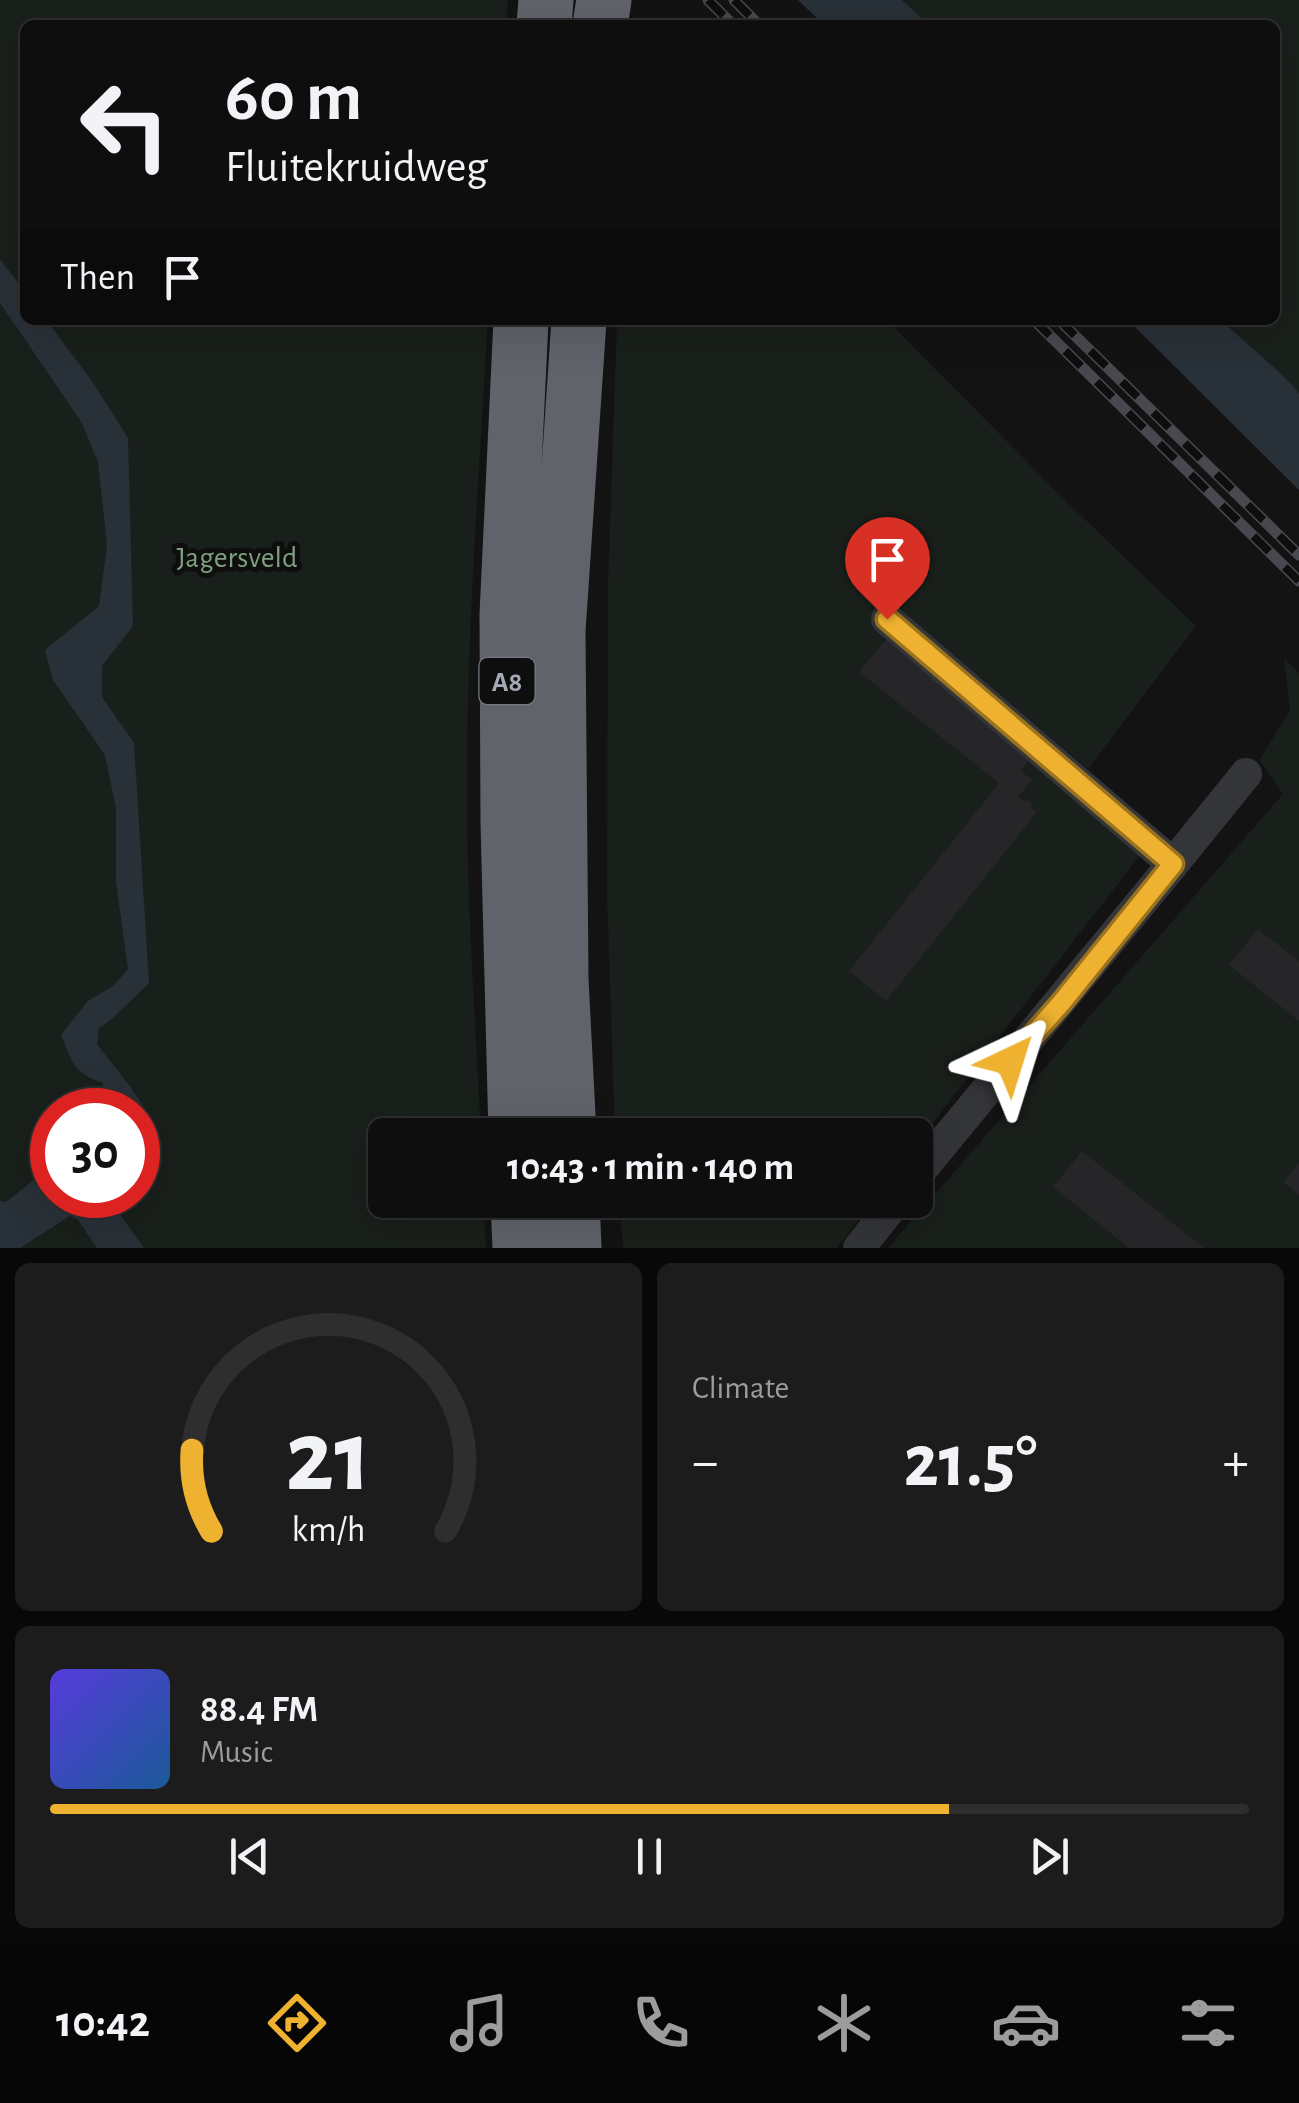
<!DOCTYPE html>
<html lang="en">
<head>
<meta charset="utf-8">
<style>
	:root { --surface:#0e0e0f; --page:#1c1c1d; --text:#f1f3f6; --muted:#9b9c9e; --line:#2e2e2f; --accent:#efb130 }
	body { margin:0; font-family:"Alegreya Sans",sans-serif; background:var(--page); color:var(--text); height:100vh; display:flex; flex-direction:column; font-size:38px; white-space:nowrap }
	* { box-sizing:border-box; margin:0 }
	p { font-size:32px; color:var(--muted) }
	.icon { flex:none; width:55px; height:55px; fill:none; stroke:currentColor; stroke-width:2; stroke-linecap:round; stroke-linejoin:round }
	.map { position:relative; height:1248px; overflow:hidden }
	.drawer { display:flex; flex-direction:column; gap:15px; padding:15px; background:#080808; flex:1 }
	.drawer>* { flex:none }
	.hud { position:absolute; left:20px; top:20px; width:1260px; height:305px; border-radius:15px; box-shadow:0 10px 40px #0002,0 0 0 2px var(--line); background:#0e0e0f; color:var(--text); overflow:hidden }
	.speed { position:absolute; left:30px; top:1088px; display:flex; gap:20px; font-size:50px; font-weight:700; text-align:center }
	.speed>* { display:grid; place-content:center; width:130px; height:130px; border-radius:50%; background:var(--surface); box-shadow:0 10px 40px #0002,0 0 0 2px var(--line); line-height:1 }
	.speed .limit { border:15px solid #d22; background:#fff; color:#111 }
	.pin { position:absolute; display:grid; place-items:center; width:85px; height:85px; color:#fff; margin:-102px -42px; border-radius:50% 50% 50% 0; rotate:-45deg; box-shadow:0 0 10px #0007 }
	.pin .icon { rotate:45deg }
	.me { position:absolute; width:110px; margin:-55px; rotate:41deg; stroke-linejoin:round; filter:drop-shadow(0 0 8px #0008) }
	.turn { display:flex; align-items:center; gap:35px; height:210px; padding:0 40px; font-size:45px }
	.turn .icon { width:130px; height:130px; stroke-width:2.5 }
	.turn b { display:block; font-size:70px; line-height:85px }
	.then { display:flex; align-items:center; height:95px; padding:0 40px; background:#0003; gap:20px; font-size:38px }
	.big { font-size:75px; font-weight:700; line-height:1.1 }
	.drawer .card { flex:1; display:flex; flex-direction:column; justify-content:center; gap:15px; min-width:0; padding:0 35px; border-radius:15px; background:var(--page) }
	.drawer .dial { align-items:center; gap:0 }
	.dial svg { height:260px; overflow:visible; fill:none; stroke:var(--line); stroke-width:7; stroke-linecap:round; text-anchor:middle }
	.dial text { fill:var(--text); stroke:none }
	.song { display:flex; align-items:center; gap:30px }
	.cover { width:120px; height:120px; border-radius:15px; background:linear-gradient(135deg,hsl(250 70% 55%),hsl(210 70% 35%)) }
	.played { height:10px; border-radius:5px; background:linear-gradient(90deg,var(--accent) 75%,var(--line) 75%) }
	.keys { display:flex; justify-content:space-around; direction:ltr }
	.heat { display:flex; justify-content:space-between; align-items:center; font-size:55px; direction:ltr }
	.drawer .tiles { flex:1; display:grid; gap:15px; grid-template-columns:1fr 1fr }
	.card:last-child { grid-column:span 2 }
	.trip { position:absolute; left:368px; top:1118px; width:565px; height:100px; border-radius:15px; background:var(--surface); box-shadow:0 10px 40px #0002,0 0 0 2px var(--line); font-weight:700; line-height:100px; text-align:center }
	.tab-bar { display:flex; height:160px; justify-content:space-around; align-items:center; background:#060606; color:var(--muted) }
	.tab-bar .icon { width:70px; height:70px }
	.tab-bar .active { color:var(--accent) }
	.tab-bar b { font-size:45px; color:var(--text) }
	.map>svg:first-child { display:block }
	.green { fill:#191f1a; fill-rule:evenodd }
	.water { fill:#293138 }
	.building { fill:#262628 }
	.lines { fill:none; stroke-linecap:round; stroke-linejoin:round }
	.minor { stroke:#343539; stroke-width:32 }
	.motorway { stroke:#60636a; stroke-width:55 }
	.rail-casing { stroke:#47494e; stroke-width:11 }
	.rail { stroke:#0e0e0f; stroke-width:8; stroke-dasharray:22; stroke-linecap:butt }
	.route-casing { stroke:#9b731f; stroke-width:25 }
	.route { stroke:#efb130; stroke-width:18 }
	.labels { text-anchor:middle; stroke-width:10; stroke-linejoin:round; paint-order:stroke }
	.shield { fill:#0e0e0f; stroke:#777a83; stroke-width:2.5 }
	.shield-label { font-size:28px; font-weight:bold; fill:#a4a9b5 }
	.park-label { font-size:30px; fill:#7ca07e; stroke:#0e0e0f }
</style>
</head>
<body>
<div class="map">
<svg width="1299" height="1248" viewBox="0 0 1299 1248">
	<rect width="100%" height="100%" fill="#131314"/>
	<!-- green -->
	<path class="green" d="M 0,0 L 508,0 L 506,25 L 25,25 L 25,320 L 488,320 C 479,470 468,619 467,769 C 466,891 475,1013 481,1135 L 385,1135 L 385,1200 L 484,1200 L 486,1248 L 0,1248 ZM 52,1110 L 138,1110 L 138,1195 L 52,1195 Z
		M 902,0 L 1299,0 L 1299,393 L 1222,320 L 1275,320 L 1275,25 L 929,25 Z
		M 617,320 L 887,320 L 1070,505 L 1196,626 L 1088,769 L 903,614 L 882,642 L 1018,749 L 1141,854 L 915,1146 L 915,1135 L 615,1135 L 607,893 L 608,586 Z
		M 1284,658 L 1299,673 L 1299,1248 L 888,1248 L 1283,794 L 1259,760 L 1290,711 Z
		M 619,1200 L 874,1200 L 837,1248 L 623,1248 Z"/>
	<!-- water -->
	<path class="water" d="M 798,0 L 902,0 L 929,25 L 824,25 Z
		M 0,259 L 25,292 L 25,320 L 46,320 L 92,381 L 128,438 L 133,626 L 102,666 L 102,697 L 134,743 L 149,983 L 112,1019 L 99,1028 L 97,1044 C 118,1074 184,1137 138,1168 L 138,1110 L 104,1110 L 103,1083 C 72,1072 73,1063 61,1035 L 88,1001 L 113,986 L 128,969 L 116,882 L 116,808 L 105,755 L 53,680 L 45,650 L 99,606 L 107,546 L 98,462 L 82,423 L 0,303 Z
		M 1128,320 L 1222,320 C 1246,345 1276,366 1299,393 L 1299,490 Z
		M 52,1146 L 52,1195 L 109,1195 L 108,1198 L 144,1248 L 97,1248 L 78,1220 L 70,1216 L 20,1248 L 0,1248 L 0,1201 L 6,1202 L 46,1170 Z"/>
	<!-- building -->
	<path class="building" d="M 889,635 L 1029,760 L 1021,771 L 1032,780 L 1018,797 L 1024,802 L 1027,799 L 1033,804 L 1030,807 L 1037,812 L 886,1001 L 849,971 L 999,783 L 859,672 Z
		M 1258,929 L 1299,961 L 1299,1021 L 1229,965 Z
		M 1082,1151 L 1204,1248 L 1129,1248 L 1053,1187 Z
		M 1299,1163 L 1299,1195 L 1283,1182 Z"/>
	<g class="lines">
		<!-- minor -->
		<path class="minor" d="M 887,619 L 1173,864 L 915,1177
			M 1173,864 L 1246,774
			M 859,1248 L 897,1200"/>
		<!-- motorway -->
		<path class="motorway" d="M 544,25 L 546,0
			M 600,25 L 604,0
			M 516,1135 L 508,822 L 507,615 L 521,320
			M 569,1135 L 561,979 L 558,631 L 579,320
			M 518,1200 L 520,1248
			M 572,1200 L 574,1248"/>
		<!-- rail casing -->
		<g class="rail-casing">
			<path id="rail" d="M 708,0 L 733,25
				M 734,0 L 759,25
				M 1034,320 L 1299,581
				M 1059,320 L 1299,555"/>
		</g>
		<!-- rail -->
		<use href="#rail" class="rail"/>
	</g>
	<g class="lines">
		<!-- route casing -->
		<g class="route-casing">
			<path id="route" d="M 887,619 L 1173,864 L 1062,1002 L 1010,1061"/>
		</g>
		<!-- route -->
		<use href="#route" class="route"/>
	</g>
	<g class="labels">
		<!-- shield labels -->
		<rect class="shield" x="479.5" y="658" width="55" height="46" rx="8"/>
		<g class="shield-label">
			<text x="507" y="691">A8</text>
		</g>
		<!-- park labels -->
		<g class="park-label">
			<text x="237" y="567">Jagersveld</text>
		</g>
	</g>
</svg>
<div class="speed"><div class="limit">30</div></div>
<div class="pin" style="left:887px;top:619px;background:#d93025"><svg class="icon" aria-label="arrive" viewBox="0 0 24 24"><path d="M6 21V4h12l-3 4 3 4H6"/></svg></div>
<svg class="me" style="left:1010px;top:1061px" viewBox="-20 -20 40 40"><path d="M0-17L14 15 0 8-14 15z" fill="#efb130" stroke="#fff" stroke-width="4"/></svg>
<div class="trip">10:43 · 1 min · 140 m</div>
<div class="hud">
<div class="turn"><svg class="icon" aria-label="left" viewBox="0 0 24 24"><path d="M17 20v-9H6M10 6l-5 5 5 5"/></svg><div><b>60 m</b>Fluitekruidweg</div></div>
<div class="then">Then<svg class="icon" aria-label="arrive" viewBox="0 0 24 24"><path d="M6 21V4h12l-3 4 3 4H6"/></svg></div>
</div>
</div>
<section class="drawer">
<div class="tiles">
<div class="card dial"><svg viewBox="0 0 100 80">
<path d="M14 69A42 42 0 1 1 86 69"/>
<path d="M14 69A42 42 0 0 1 8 44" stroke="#efb130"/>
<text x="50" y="56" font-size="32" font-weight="700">21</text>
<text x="50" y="72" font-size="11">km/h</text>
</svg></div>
<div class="card"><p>Climate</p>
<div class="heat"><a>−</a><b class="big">21.5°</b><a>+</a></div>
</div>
<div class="card">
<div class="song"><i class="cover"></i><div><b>88.4 FM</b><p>Music</p></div></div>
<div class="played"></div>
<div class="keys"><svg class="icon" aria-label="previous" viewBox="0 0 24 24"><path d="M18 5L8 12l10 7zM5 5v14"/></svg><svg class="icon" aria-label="pause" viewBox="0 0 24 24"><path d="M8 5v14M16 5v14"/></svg><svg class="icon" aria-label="next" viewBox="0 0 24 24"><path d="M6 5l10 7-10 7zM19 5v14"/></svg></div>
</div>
</div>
</section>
<nav class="tab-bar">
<b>10:42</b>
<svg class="icon active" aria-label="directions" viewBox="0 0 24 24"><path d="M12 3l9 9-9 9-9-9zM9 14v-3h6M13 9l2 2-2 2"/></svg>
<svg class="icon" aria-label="music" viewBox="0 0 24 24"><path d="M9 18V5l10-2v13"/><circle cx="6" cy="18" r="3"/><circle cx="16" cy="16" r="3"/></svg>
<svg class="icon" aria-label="phone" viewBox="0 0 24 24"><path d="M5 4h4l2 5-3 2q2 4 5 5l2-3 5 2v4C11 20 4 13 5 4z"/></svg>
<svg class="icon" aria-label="climate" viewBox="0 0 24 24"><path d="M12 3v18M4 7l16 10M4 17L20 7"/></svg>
<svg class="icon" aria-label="car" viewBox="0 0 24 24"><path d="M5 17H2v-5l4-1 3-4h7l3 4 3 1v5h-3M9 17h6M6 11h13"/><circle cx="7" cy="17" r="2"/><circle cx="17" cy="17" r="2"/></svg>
<svg class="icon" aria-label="filters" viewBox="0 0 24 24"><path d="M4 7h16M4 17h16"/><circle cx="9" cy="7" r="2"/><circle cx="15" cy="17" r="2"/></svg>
</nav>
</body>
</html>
